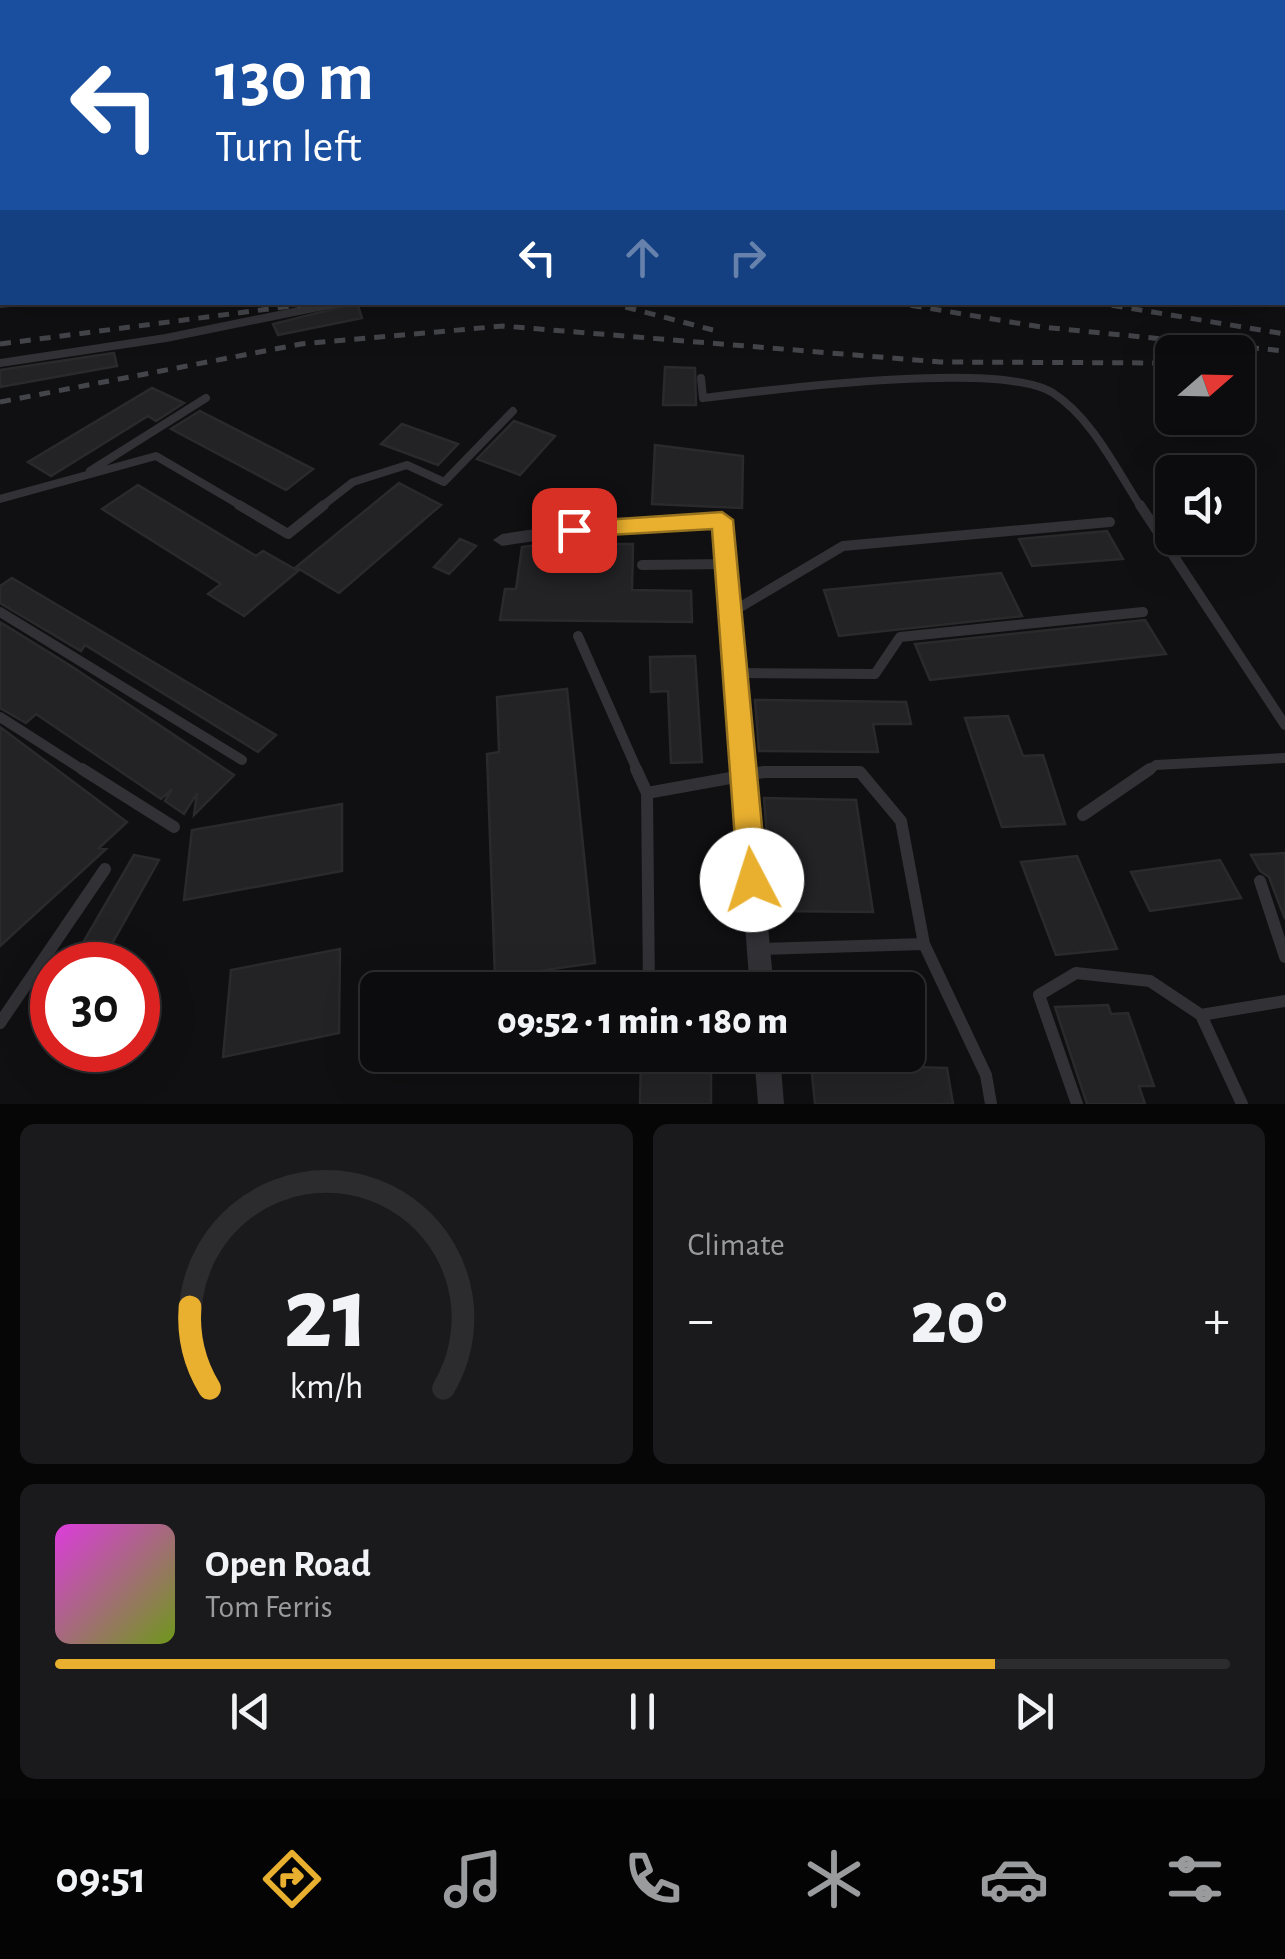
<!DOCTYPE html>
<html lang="en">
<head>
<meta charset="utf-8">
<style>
	:root { --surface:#0c0b0d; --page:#1a191b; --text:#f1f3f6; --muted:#9a9b9d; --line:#2c2b2e; --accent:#e9b02f }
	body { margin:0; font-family:"Alegreya Sans",sans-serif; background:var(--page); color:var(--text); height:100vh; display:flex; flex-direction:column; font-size:38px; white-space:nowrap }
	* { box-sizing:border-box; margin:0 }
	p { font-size:32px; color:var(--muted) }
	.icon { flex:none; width:55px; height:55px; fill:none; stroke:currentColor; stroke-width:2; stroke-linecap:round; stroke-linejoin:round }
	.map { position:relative; height:1104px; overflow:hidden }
	.sheet { display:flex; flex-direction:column; gap:20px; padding:20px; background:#070607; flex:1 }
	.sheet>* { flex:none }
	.banner { position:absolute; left:0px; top:0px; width:1285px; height:305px; box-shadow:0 10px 40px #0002,0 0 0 2px var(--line); background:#1a4fa0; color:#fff; overflow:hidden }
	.needle { width:65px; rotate:70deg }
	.buttons { position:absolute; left:1155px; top:335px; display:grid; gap:20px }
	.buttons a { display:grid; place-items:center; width:100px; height:100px; border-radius:15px; background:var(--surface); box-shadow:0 10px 40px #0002,0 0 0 2px var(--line); font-size:50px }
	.speed { position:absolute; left:30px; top:942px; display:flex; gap:20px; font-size:50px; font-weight:700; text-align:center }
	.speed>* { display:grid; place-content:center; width:130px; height:130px; border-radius:50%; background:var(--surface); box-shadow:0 10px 40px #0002,0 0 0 2px var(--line); line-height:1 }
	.speed .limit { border:15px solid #d22; background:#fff; color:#111 }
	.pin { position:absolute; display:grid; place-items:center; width:85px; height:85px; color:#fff; margin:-42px; border-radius:20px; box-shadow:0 5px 15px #0006 }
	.me { position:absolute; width:110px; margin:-55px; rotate:355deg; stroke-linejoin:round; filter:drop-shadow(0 0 8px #0008) }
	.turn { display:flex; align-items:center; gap:35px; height:210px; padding:0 50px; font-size:45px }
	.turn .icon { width:130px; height:130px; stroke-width:2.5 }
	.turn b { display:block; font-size:70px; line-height:85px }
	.lanes { display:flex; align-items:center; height:95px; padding:0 50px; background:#0003; justify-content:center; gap:50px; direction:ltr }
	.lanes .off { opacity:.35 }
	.big { font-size:75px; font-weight:800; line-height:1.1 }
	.sheet .tile { flex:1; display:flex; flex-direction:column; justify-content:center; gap:15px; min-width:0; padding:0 35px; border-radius:15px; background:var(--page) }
	.sheet .dial { align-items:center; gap:0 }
	.dial svg { height:260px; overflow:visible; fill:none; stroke:var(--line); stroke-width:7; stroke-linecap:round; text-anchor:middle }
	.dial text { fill:var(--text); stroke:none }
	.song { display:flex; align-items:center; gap:30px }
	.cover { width:120px; height:120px; border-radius:15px; background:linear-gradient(135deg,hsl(300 70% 55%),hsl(80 70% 35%)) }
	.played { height:10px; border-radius:5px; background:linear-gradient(90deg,var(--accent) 80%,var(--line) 80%) }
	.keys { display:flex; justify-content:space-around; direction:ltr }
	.heat { display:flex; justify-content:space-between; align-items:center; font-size:55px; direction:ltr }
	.sheet .tiles { flex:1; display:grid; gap:20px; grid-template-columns:1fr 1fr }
	.tile:last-child { grid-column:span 2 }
	.trip { position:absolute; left:360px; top:972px; width:565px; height:100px; border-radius:15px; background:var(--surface); box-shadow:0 10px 40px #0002,0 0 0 2px var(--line); font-weight:800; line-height:100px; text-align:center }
	.tab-bar { display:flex; height:160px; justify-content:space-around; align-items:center; background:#050405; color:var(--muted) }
	.tab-bar .icon { width:70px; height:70px }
	.tab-bar .active { color:var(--accent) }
	.tab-bar b { font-size:45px; color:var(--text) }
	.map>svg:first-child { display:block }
	.built { fill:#1c1c1e }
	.building { fill:#232225; stroke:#2a2a2d; stroke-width:2.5 }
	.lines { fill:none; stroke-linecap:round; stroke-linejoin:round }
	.path { stroke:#37383c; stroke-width:2.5; stroke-dasharray:2.5 4; stroke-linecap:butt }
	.service-far3 { stroke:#313136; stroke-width:5 }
	.service-far2 { stroke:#313136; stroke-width:8 }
	.service-far1 { stroke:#313136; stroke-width:10 }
	.service { stroke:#313136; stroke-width:12 }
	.minor { fill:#313136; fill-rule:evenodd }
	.primary { fill:#4d4e54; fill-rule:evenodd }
	.rail-far1 { stroke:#44454a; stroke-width:4; stroke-dasharray:6 5; stroke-linecap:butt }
	.rail { stroke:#44454a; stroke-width:5; stroke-dasharray:11 9; stroke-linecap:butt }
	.route { fill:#e9b02f; stroke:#97721f; stroke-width:2.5 }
</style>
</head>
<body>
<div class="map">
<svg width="1285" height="1104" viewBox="0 0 1285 1104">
	<rect width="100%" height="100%" fill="#100f11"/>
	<!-- built -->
	<path class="built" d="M 1055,0 L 1285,0 L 1285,232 L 1282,2 Z"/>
	<!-- building -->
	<path class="building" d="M 357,303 L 362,318 L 278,335 L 273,324 Z
		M 114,353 L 117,366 L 0,387 L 0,370 Z
		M 665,367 L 695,368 L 696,405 L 663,405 Z
		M 152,388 L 184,403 L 156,421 L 148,416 L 51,476 L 28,462 Z
		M 200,411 L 313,469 L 286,490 L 171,429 Z
		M 514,421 L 555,436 L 520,475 L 477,459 Z
		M 402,424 L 458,444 L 438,465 L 381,444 Z
		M 655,445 L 743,456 L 742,508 L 652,504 Z
		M 399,483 L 441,505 L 339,593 L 296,567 Z
		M 138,485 L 256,556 L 263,551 L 298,571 L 244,616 L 208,594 L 221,584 L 102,509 Z
		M 1107,531 L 1123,559 L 1032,566 L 1019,539 Z
		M 460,539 L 476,546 L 449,574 L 434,567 Z
		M 544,544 L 633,544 L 632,590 L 691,591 L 692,622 L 500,620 L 505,589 L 516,589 L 522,547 Z
		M 1001,573 L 1022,616 L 839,636 L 824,590 Z
		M 12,578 L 276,735 L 258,752 L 85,645 L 81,651 L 0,603 L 0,586 Z
		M 1145,620 L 1166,654 L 930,680 L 915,644 Z
		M 0,622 L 71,666 L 234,775 L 194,815 L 197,793 L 184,814 L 165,801 L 172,789 L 161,799 L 36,714 L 26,723 L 0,708 Z
		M 695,656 L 702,762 L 671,763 L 668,691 L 651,692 L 650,657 Z
		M 567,689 L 595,963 L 495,977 L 487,754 L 499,752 L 497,697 Z
		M 755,700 L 906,702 L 911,724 L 873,724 L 878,752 L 759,751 Z
		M 1008,716 L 1023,756 L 1043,755 L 1065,824 L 1002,827 L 965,718 Z
		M 0,727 L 127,822 L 99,848 L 106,849 L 0,946 Z
		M 764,798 L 856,800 L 873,912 L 773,911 Z
		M 342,804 L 342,871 L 184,900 L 192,830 Z
		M 1285,853 L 1285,919 L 1269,877 L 1260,871 L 1251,855 Z
		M 134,855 L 159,860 L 100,965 L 70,965 Z
		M 1077,856 L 1117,949 L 1056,955 L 1021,862 Z
		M 1220,860 L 1241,898 L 1150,911 L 1131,872 Z
		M 340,949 L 339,1033 L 223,1057 L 231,970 Z
		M 1108,1005 L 1111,1014 L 1128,1013 L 1154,1086 L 1139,1086 L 1145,1104 L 1087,1104 L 1055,1007 Z
		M 641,1055 L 711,1055 L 711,1104 L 640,1104 Z
		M 811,1064 L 947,1068 L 953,1104 L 815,1104 Z"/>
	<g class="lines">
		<!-- path -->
		<path class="path" d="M 10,2 L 23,0"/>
		<!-- service-far3 -->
		<path class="service-far3" d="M 733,2 L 738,0"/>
		<!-- service-far2 -->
		<path class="service-far2" d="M 0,304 L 20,302
			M 0,363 L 166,338 L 343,302
			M 701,378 L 703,398 C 770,390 1002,360 1053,393 C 1092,418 1116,469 1141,507
			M 90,471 L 206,398
			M 0,499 L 156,456 L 243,507
			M 321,507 L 353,482 L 407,465 L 444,482 L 513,411"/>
		<!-- service-far1 -->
		<path class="service-far1" d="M 239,505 L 288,534 L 324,505
			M 1140,505 L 1285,725
			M 642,565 L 726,564
			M 0,612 L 242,760
			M 732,612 L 843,546 L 1110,522
			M 578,636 L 638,772
			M 735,673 L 875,674 L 900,637 L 1143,612
			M 0,717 L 86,772
			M 1146,772 L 1156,765 L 1285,758"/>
		<!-- service -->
		<path class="service" d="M 82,769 L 174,827
			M 636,769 L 647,793 L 649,990
			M 647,793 L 764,772 L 860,772 L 901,821 L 924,944 L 986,1075 L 991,1104
			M 1083,815 L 1150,769
			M 1260,881 L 1285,957
			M 761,949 L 924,944
			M 1201,1015 L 1285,1001
			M 0,1023 L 105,869
			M 1077,1104 L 1039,995 L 1076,973 L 1150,981 L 1201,1015 L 1242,1104"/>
		<!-- minor -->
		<path class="minor" d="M 0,26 L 2,27 L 2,40 L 0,39 Z
			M 2,60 L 2,68 L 0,69 L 0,61 Z
			M 1282,284 L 1285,284 L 1285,292 L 1282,292 Z
			M 722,514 L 730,520 L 774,990 L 750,990 L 714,526 L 610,530 L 502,546 L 493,540 L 502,534 L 610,518 Z
			M 754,1055 L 780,1055 L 784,1104 L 758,1104 Z"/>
		<!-- primary -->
		<path class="primary" d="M 0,16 L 2,16 L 2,24 L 0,24 Z"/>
		<!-- rail-far1 -->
		<path class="rail-far1" d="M 1271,0 L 1280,2"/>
		<!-- rail -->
		<path class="rail" d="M 606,302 L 713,330
			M 891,302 L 1041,327 L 1285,351
			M 1092,302 L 1285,334
			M 0,344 L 322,302
			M 0,402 L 301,344 L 503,326 L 940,362 L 1172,363"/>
	</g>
	<!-- route -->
	<path class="route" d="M 722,512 L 733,520 L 767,880 L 763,890 L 752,894 L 742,890 L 738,880 L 712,529 L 574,537 L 563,530 L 574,522 Z"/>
</svg>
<div class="buttons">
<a><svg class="needle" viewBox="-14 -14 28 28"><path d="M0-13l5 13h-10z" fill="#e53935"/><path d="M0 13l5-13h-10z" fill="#9a9b9d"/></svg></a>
<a><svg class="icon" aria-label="sound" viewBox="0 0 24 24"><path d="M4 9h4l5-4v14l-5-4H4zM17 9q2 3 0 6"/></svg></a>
</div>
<div class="speed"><div class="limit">30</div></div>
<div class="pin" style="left:574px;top:530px;background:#d93025"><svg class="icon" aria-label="arrive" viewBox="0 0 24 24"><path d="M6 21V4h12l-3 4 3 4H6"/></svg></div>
<svg class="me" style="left:752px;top:880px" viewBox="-20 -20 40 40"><circle r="19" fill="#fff"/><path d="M0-13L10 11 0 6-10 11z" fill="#e9b02f"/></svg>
<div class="trip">09:52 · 1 min · 180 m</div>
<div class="banner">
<div class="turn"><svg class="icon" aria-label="left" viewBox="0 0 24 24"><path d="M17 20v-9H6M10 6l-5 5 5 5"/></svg><div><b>130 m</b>Turn left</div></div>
<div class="lanes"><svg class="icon" aria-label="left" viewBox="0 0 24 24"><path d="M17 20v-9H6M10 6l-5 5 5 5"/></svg><svg class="icon off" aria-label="ahead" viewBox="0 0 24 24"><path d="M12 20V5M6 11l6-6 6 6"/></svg><svg class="icon off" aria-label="right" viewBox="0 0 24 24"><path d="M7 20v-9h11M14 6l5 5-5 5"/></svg></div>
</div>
</div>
<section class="sheet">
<div class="tiles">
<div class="tile dial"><svg viewBox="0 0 100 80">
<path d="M14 69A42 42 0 1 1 86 69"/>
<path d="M14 69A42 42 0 0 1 8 44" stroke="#e9b02f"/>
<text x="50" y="56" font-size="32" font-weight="700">21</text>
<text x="50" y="72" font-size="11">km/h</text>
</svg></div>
<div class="tile"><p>Climate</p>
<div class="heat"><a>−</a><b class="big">20°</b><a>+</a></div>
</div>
<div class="tile">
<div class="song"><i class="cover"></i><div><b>Open Road</b><p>Tom Ferris</p></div></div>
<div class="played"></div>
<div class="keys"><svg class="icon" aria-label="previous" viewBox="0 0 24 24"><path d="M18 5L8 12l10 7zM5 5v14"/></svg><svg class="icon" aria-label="pause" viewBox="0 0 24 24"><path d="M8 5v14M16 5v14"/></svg><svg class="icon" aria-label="next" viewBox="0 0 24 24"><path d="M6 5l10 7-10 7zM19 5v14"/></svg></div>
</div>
</div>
</section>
<nav class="tab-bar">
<b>09:51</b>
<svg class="icon active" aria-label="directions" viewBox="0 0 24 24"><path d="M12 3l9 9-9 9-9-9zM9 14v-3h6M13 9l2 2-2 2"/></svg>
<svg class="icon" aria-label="music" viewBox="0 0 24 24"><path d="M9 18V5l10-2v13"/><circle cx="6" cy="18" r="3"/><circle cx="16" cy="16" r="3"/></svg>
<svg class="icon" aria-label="phone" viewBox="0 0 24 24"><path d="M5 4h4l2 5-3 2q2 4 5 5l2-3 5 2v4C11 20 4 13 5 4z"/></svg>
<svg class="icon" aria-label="climate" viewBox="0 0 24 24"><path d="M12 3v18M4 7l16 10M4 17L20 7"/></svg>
<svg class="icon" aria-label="car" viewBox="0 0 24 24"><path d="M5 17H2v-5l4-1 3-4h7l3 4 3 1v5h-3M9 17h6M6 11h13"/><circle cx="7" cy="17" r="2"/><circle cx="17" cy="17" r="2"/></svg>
<svg class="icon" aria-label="filters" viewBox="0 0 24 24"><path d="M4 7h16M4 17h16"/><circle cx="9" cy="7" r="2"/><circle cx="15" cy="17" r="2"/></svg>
</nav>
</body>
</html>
